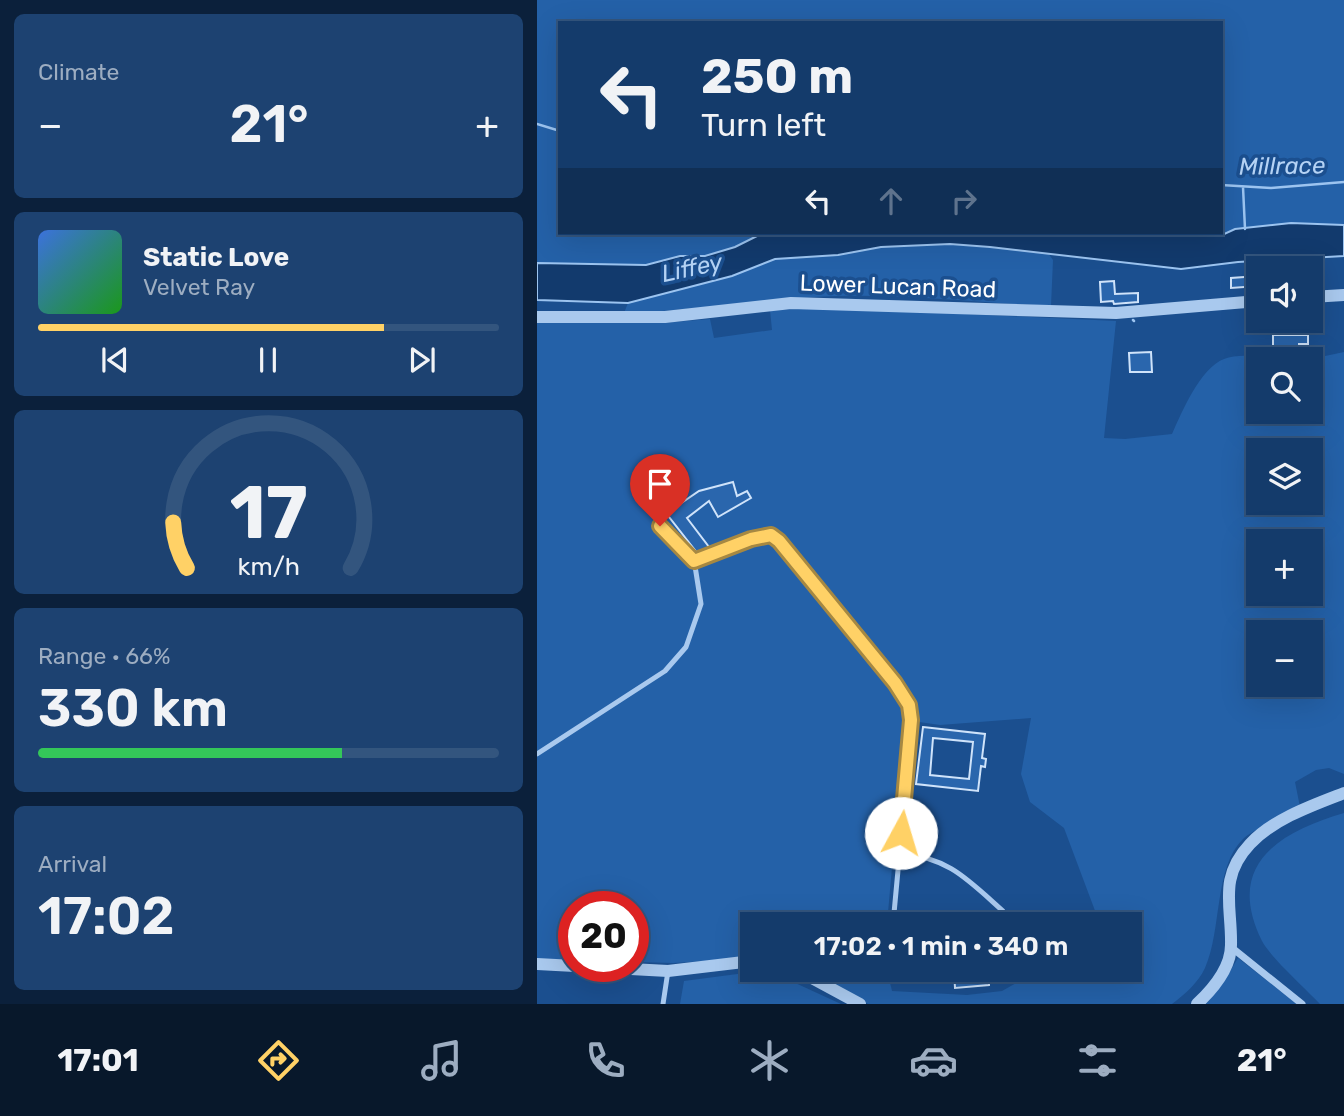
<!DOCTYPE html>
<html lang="en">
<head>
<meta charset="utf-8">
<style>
	:root { --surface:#143b6b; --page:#1d4271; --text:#f1f3f6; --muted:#9dadc1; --line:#33557e; --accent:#ffd166 }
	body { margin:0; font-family:Rubik,sans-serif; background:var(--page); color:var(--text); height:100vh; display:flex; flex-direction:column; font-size:26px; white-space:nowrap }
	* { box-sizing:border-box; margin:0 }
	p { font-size:23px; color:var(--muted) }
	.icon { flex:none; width:38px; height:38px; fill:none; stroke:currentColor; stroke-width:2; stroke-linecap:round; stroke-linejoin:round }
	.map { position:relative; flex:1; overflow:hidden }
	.panel { display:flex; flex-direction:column; gap:14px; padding:14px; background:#0b203b; width:537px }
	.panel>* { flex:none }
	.top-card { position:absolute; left:21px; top:21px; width:665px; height:214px; border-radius:0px; box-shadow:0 7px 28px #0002,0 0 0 2px var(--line); background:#143b6b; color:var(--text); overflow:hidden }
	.buttons { position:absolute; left:709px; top:256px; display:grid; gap:14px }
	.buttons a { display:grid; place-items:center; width:77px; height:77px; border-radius:0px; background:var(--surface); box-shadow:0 7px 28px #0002,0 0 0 2px var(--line); font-size:35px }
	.speed { position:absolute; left:21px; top:891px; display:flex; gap:14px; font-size:35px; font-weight:700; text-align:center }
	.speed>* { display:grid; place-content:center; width:91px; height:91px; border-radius:50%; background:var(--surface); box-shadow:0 7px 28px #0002,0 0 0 2px var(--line); line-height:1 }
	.speed .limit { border:10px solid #d22; background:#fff; color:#111 }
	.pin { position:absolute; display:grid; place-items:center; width:60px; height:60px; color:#fff; margin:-72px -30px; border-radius:50% 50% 50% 0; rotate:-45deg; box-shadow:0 0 7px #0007 }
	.pin .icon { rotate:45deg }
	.me { position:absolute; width:77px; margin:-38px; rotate:6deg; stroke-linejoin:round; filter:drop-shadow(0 0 5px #0008) }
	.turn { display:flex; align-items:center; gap:24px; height:147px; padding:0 28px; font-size:32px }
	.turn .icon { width:91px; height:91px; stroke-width:2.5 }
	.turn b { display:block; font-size:49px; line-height:60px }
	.lanes { display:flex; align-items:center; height:66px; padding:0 28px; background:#0003; justify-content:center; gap:35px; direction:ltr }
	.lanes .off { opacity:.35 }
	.big { font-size:52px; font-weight:600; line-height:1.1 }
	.panel .card { flex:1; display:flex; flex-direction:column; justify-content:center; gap:10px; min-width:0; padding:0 24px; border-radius:10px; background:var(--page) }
	.panel .dial { align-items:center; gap:0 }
	.dial svg { height:182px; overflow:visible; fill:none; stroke:var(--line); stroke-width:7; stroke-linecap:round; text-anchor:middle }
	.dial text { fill:var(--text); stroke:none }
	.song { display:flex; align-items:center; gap:21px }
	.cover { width:84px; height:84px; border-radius:10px; background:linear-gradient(135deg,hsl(220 70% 55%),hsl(120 70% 35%)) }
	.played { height:7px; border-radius:4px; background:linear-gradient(90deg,var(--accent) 75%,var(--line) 75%) }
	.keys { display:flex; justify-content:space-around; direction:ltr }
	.heat { display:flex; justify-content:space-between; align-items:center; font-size:38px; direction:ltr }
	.charge { height:10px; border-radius:5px; background:linear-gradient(90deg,#34c759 66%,var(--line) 0) }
	.trip { position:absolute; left:203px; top:912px; width:402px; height:70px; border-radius:0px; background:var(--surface); box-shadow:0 7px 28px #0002,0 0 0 2px var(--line); font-weight:600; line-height:70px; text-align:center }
	.dock { display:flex; height:112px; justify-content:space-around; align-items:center; background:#08182b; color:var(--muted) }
	.dock .icon { width:49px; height:49px }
	.dock .on { color:var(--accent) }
	.dock b { font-size:32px; color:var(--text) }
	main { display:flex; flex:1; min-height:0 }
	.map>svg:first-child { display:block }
	.green { fill:#2461a8; fill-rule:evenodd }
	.water { fill:#123a6d; stroke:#9cc4f0; stroke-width:2 }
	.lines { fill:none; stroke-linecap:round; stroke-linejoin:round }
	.stream { stroke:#9cc4f0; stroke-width:2.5 }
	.building { fill:#2a66ad; stroke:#cfe3fa; stroke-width:2; fill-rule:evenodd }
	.service { stroke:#a9c9ee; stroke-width:5 }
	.minor { stroke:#a9c9ee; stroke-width:7 }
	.tertiary { stroke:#a9c9ee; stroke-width:12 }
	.route-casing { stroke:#a68842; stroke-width:18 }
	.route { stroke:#ffd166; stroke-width:12 }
	.labels { text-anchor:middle; stroke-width:7; stroke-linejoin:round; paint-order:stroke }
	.street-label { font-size:23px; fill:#fff; stroke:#1b4f8f }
	.water-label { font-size:24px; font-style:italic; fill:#b5d3f5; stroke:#1b4f8f }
</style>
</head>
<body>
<main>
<section class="panel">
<div class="card"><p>Climate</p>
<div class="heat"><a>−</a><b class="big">21°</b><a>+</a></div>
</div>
<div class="card">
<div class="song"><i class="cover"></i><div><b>Static Love</b><p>Velvet Ray</p></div></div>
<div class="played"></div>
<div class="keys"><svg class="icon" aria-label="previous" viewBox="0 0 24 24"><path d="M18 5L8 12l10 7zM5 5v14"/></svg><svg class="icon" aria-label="pause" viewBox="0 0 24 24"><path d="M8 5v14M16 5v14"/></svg><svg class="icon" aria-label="next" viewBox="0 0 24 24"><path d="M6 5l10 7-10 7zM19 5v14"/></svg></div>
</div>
<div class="card dial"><svg viewBox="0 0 100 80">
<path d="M14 69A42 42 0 1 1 86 69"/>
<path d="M14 69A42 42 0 0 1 8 49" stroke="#ffd166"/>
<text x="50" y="56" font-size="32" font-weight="700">17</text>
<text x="50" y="72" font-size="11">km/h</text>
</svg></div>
<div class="card"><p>Range · 66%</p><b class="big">330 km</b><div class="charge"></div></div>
<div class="card"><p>Arrival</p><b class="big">17:02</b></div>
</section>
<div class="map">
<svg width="807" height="1004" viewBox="0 0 807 1004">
	<rect width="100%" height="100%" fill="#1b4f8f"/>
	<!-- green -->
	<path class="green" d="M 0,0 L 807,0 L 807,240 L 488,233 L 684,233 L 684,23 L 23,23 L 23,233 L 307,233 L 155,273 L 0,278 Z
		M 413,244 L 511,253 L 516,260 L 514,306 C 443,303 370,294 300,296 C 228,298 158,311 87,313 L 91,303 L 195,276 L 238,259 L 301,255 L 344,247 Z
		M 300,308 L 579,321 L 567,438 L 588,439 L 635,434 C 645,412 663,368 687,359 C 702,353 726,357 741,359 L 721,359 L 721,411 L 774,411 L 774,359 L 807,352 L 807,774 L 792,768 L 779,770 L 758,782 L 763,807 C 751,814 714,831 706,839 C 677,867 685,930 668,968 C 661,983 648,994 635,1004 L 331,1004 L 271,970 L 350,970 L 355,991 L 430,995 L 465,991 L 502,970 L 562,973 L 563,970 L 593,970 L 593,924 L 563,924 L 527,828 L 493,802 L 484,774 L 494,718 L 403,725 L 368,720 L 350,924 L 215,924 L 215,958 L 137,963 L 96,962 L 96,906 L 37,906 L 37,960 L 0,959 L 0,323 L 125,323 L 173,319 L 177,338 L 235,330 L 233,310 ZM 721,450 L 774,450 L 774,502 L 721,502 ZM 721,541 L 774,541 L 774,593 L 721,593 ZM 721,632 L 774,632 L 774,684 L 721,684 Z
		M 807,813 L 807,1004 L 783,1004 C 768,988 734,958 725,941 C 687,864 743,832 807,813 Z
		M 701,958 L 760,1004 L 669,1004 L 686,983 Z
		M 230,970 L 304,1004 L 143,1004 L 147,981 Z"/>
	<!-- water -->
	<path class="water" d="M 754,223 L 807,225 L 807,256 L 701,262 L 644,269 L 453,247 L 413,244 L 344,247 L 301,255 L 238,259 L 195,276 L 91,303 L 0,300 L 0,263 L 109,265 L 143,256 L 168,256 L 198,247 L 226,233 L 612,233 L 683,236 L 698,229 Z"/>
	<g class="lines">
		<!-- stream -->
		<path class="stream" d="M 0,124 L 23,131
			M 684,185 L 734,188 L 807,182
			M 706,187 L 708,229
			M 596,320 L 597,321"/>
	</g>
	<!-- building -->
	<path class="building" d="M 721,276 L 721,286 L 694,288 L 694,278 Z
		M 577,281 L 578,294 L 601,293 L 601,302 L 577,304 L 576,301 L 564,302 L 563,282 Z
		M 736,335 L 771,335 L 771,344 L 762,344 L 762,348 L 736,348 Z
		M 614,352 L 615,372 L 593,372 L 592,353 Z
		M 196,482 L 200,496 L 210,491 L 214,498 L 181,517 L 172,501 L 150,518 L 172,547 L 161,554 L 125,508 L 135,500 L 140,506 L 162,491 Z
		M 386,727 L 448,734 L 445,758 L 449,759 L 448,767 L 444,766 L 441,791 L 379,784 ZM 396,738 L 436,742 L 432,779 L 393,775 Z
		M 417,970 L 453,970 L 452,985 L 418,988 Z"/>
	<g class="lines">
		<!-- service -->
		<path class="service" d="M 157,561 L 214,539 L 234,535 L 242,541 L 367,694 L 372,705 L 375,720 L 356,924
			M 0,754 L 128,671 L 149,647 L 164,604 L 158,566 L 151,554 L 123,526
			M 362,853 C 412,858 429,878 466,911
			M 126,1004 L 131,971"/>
		<!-- minor -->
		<path class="minor" d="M 694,947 L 765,1004"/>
		<!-- tertiary -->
		<path class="tertiary" d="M 774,297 L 807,295
			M 0,317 L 128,317 L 254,303 L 579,313 L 721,301
			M 0,964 L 131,971 L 215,961
			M 260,970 L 323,1004
			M 660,1004 C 676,989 694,968 694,945 C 695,906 681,878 713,844 C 736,819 776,805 807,793"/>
	</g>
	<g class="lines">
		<!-- route casing -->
		<g class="route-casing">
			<path id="route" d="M 123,526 L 157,561 L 214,539 L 234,535 L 242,541 L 358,683 L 372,705 L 374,720 L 364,833"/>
		</g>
		<!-- route -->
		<use href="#route" class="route"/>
	</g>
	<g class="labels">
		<!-- street labels -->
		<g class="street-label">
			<text transform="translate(361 286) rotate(2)" y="8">Lower Lucan Road</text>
		</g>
		<!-- water labels -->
		<g class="water-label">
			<text transform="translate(745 166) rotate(-1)" y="8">Millrace</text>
			<text transform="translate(155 268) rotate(-12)" y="8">Liffey</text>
		</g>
	</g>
</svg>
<div class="buttons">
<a><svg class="icon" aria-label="sound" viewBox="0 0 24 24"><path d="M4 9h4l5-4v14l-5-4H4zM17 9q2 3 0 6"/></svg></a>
<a><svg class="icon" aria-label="search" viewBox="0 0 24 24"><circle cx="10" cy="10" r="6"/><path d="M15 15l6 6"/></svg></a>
<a><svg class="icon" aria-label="layers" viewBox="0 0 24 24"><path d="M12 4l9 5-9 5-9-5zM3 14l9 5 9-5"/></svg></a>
<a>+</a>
<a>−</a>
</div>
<div class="speed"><div class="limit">20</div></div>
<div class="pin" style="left:123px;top:526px;background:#d93025"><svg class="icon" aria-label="arrive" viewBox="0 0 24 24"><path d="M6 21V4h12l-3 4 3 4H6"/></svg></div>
<svg class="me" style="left:364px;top:833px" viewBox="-20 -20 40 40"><circle r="19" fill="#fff"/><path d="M0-13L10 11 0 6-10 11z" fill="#ffd166"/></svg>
<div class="trip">17:02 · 1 min · 340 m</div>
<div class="top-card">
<div class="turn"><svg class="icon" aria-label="left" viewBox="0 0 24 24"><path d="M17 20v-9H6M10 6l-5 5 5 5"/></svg><div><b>250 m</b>Turn left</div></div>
<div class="lanes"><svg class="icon" aria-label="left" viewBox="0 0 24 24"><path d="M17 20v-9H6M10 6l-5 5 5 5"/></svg><svg class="icon off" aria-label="ahead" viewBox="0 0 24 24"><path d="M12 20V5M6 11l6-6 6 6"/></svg><svg class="icon off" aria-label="right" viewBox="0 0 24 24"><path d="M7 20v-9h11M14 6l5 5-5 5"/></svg></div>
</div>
</div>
</main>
<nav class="dock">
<b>17:01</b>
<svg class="icon on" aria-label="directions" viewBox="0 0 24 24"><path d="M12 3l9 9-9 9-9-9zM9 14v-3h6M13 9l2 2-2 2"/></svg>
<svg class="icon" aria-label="music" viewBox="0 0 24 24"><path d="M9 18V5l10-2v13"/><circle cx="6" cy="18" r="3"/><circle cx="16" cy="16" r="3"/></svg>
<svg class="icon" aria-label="phone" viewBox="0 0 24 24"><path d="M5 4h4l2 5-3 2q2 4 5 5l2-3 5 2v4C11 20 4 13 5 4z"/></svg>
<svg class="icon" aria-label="climate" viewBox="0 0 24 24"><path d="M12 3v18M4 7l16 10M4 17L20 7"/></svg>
<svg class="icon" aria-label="car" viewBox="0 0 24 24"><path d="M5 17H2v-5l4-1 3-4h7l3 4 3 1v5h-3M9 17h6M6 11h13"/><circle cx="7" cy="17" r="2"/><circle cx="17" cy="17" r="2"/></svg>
<svg class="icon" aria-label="filters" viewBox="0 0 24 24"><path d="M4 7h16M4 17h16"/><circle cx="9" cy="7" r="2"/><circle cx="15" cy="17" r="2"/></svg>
<b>21°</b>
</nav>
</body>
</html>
